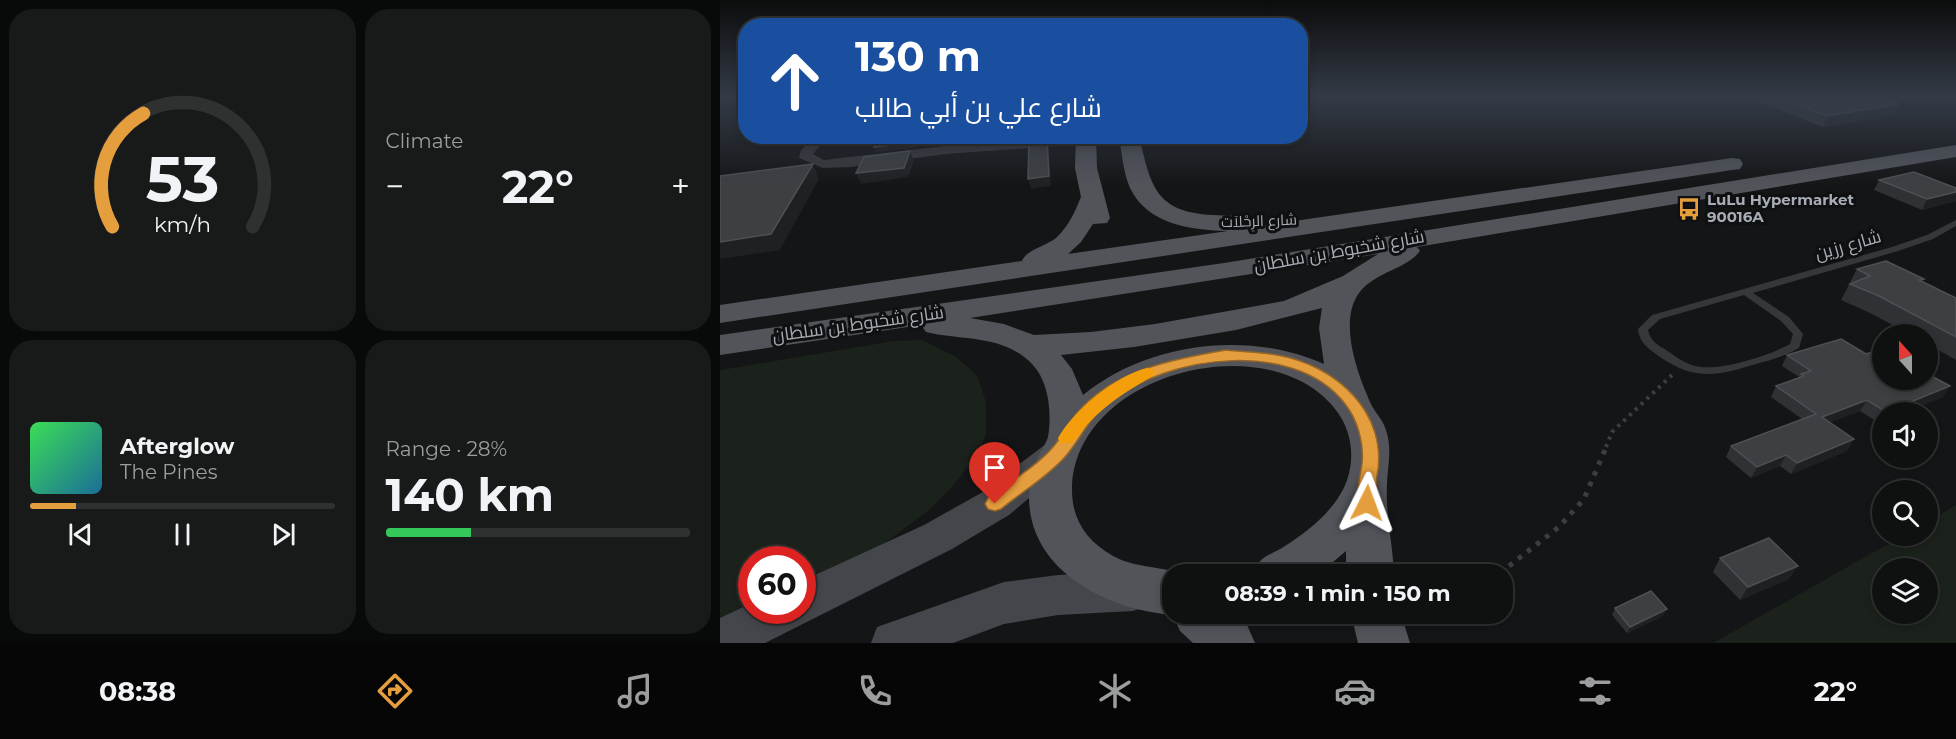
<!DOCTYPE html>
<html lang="en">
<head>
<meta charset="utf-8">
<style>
	:root { --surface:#0f1010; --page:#181919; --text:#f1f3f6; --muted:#9b9d9f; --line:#2f3030; --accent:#e59e3d }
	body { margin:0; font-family:Montserrat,Cairo,sans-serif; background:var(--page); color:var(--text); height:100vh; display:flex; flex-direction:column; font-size:22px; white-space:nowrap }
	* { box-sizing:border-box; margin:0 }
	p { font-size:20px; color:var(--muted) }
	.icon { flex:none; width:33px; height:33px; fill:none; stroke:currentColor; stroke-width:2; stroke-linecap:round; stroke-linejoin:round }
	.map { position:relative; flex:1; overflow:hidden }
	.sheet { display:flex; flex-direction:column; gap:9px; padding:9px; background:#080909; width:720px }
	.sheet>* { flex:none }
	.hud { position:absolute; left:18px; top:18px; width:570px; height:126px; border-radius:24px; box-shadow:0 3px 9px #0003,0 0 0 2px var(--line); background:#1a4fa0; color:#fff; overflow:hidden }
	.needle { width:39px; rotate:339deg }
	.tools { position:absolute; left:1152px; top:324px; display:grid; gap:12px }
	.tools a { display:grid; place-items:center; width:66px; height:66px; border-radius:50%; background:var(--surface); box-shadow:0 3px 9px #0003,0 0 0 2px var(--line); font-size:30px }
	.speed { position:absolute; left:18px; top:546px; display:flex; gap:12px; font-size:30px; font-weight:700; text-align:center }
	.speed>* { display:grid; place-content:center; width:78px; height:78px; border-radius:50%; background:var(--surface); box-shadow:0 3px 9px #0003,0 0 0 2px var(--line); line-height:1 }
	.speed .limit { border:9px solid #d22; background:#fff; color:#111 }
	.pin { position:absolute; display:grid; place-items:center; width:51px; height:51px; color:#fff; margin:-62px -26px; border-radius:50% 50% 50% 0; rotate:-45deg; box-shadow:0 0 6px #0007 }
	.pin .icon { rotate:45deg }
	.me { position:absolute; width:66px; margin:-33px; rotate:3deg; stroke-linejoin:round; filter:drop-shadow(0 0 4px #0008) }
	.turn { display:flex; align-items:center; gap:21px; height:126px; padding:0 18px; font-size:27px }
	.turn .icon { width:78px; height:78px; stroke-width:2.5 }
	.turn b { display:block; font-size:42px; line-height:51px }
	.big { font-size:45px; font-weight:700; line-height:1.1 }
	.sheet .tile { flex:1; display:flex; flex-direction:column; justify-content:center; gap:9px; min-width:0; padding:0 21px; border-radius:24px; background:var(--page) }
	.sheet .dial { align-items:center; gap:0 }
	.dial svg { height:156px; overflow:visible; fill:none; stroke:var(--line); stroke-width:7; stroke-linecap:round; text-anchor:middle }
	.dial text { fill:var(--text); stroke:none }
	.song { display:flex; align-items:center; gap:18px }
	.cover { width:72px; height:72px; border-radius:9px; background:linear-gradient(135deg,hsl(130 70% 55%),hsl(200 70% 35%)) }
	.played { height:6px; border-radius:3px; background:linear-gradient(90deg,var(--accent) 15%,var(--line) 15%) }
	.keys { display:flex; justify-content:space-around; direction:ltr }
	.heat { display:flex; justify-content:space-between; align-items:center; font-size:33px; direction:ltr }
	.charge { height:9px; border-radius:4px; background:linear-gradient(90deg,#34c759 28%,var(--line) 0) }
	.sheet .tiles { flex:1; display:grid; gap:9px; grid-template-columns:repeat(2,1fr) }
	.trip { position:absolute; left:442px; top:564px; width:351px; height:60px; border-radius:24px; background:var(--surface); box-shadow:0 3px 9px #0003,0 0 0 2px var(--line); font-weight:700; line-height:60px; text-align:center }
	.menu { display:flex; height:96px; justify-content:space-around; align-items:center; background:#060606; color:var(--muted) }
	.menu .icon { width:42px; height:42px }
	.menu .on { color:var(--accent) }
	.menu b { font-size:27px; color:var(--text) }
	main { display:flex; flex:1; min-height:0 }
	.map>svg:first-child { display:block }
	.green { fill:#1b211b; fill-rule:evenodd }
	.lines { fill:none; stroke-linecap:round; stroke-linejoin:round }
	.path-far1 { stroke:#3c3e42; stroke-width:4; stroke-dasharray:3 5; stroke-linecap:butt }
	.path { stroke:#3c3e42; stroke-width:5; stroke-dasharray:4.5 7; stroke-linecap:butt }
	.service { fill:#36373b; fill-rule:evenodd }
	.minor { fill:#36373b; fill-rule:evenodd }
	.secondary { fill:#44464b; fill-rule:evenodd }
	.primary { fill:#52545a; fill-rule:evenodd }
	.wall { fill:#303134 }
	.shaded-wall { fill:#1f2022 }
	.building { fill:#3d3f42; stroke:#4d5054; stroke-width:1.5 }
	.route { fill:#e59e3d; stroke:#956728; stroke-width:1.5 }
	.slow { fill:#f59e0b }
	.labels { text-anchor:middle; stroke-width:6; stroke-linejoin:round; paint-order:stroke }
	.far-poi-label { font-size:15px; font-weight:bold; fill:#a7adb5; stroke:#0f1011; text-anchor:start }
	.far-street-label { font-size:15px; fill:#a7adb5; stroke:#0f1011 }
	.street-label { font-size:18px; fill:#a7adb5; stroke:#0f1011 }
</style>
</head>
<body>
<main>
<section class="sheet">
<div class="tiles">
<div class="tile dial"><svg viewBox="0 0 100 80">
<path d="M14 69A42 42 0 1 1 86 69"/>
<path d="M14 69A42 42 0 0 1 30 11" stroke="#e59e3d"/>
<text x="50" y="56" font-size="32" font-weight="700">53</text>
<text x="50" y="72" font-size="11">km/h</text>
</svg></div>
<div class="tile"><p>Climate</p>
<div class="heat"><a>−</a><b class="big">22°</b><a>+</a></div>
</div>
<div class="tile">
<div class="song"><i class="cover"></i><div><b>Afterglow</b><p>The Pines</p></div></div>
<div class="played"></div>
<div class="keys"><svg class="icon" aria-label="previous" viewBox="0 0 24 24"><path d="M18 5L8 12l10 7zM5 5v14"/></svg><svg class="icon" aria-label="pause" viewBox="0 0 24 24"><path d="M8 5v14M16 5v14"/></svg><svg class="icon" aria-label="next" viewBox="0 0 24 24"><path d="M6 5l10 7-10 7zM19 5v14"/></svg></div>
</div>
<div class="tile"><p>Range · 28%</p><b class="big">140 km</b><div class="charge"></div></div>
</div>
</section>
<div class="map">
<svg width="1236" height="643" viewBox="0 0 1236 643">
	<rect width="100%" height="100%" fill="#141516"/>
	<!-- green -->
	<path class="green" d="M 202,340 L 235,356 L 257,375 L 266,402 L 266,434 L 258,454 L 232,487 L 208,511 L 142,560 L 83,590 L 82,560 L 32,560 L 32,610 L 0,623 L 0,370 L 174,341 Z
		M 1236,505 L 1236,643 L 993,643 L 1182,536 L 1208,536 L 1208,521 ZM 1162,568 L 1208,568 L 1208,614 L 1162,614 Z"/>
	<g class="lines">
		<!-- path-far1 -->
		<path class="path-far1" d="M 886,447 L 892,432 L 952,375"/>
		<!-- path -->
		<path class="path" d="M 780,573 L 839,527 L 864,499 L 887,445"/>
		<!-- service -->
		<path class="service" d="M 1236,220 L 1236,226 L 1213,239 L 1178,251 L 1033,293 L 1069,317 L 1083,334 L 1079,348 C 1065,356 1051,360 1036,364 C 997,376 975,381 940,357 C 929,349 919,343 918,329 L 932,315 L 1172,247 L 1207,235 ZM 1024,295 L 1061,321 L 1073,334 L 1070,344 C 1048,356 998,372 975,366 C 964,363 955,356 946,350 C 937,345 930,340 928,330 L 940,319 Z"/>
		<!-- minor -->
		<path class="minor" d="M 95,136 L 109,136 L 93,154 L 104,160 L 225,146 L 359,136 L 371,137 L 373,140 L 366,144 L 225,154 L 130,167 L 103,168 L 79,158 L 81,150 Z"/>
		<!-- secondary -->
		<path class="secondary" d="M 339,440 L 352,444 L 357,453 L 352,462 L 289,515 L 232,549 L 45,643 L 0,643 L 0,618 L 32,603 L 32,610 L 82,610 L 82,581 L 204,525 L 261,493 L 326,444 Z
			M 413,571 L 429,577 L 435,591 L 429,605 L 413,611 L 338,615 L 284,624 L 233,643 L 151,643 L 157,627 L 284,582 L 338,575 Z"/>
		<!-- primary -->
		<path class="primary" d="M 356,136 L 376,136 L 377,168 L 390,218 L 387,223 L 373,224 L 361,242 L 348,254 L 508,231 C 471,230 428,225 410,188 C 403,172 402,153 399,136 L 419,136 C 431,186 435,212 493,215 C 506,216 519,215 531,218 L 535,223 L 532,227 L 1012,158 L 1020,159 L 1023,164 L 1020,169 L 1012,170 L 0,323 L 0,305 L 302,261 C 306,250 326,246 336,238 C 348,227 355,212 361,197 L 355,168 Z
			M 1236,145 L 1236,157 L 697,247 L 700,251 C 686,270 652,272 637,296 C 619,326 639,378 652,406 C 655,412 661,418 664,425 C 673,446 668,462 667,483 C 665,513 673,545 674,574 L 626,574 L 626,551 L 599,574 L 532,574 C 541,554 548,557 565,546 C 590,530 619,507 628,477 C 636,450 629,422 609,402 C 537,327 357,376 352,486 C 351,518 365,540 393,556 C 415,568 440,566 463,574 L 453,574 L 453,614 L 514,614 L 527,625 L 535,643 L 473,643 L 460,631 L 453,615 C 389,610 309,572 309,497 C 309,484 313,470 318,457 C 320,451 326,444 328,437 C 332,414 329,381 312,364 C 283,334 243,341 206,332 L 201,325 L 0,355 L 0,335 L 504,263 ZM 658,254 L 623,276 L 564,301 L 435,324 L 371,332 L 314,335 L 284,324 L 250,318 ZM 602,308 L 599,328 L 604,364 C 528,330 428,342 363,395 L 352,369 L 341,355 L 414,347 L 516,330 Z
			M 631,614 L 681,614 L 690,643 L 638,643 Z"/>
	</g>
	<!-- wall -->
	<path class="wall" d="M 1023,96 L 1154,96 L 1174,115 L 1103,127 Z
		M 1159,180 L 1236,188 L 1236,201 L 1202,210 L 1154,190 Z
		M 1137,269 L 1204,279 L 1202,282 L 1236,298 L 1236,360 L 1208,344 L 1208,334 L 1190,334 L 1150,313 L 1121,300 Z
		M 1146,354 L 1223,397 L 1185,412 L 1162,412 L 1162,422 L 1159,423 L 1140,411 L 1110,422 L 1134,439 L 1127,451 L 1071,474 L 1060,466 L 1031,478 L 1006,457 L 1011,446 L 1082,419 L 1051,397 L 1056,386 L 1079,377 L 1062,366 L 1067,355 Z
		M 1000,558 L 1069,579 L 1020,600 L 993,572 Z
		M 895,608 L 943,616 L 907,633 L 892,615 Z"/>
	<!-- shaded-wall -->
	<path class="shaded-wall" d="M 1179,104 L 1174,115 L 1103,127 L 1107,116 Z
		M 279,136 L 318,136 L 318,137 L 280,140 Z
		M 198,138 L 200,143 L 199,147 L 156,152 L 154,147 Z
		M 327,139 L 329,149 L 331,186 L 311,189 L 308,179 Z
		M 190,151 L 194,161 L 188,177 L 141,184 L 136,173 Z
		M 93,164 L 99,179 L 60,250 L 0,259 L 0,242 Z
		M 1236,192 L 1236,201 L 1202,210 L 1207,199 Z
		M 1230,386 L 1223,397 L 1185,412 L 1166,412 Z
		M 1147,400 L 1140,411 L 1096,428 L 1102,417 Z
		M 1134,439 L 1127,451 L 1071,474 L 1077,463 Z
		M 1066,455 L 1060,466 L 1031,478 L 1037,467 Z
		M 1078,566 L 1069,579 L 1020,600 L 1028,587 Z
		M 947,609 L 943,616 L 907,633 L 910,627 Z"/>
	<!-- building -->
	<path class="building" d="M 1054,96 L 1154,96 L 1179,104 L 1107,116 Z
		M 198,138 L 197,142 L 154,147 L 156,143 Z
		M 327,139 L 329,176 L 308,179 L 309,141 Z
		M 190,151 L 184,168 L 136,173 L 144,157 Z
		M 93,164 L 51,234 L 0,242 L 0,176 Z
		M 1194,172 L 1236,188 L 1236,192 L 1207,199 L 1159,180 Z
		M 1166,261 L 1204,279 L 1199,280 L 1236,298 L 1236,337 L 1159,296 L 1130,284 L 1150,276 L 1137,269 Z
		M 1121,339 L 1146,354 L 1161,349 L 1162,350 L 1162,380 L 1208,380 L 1208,374 L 1230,386 L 1166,412 L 1147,400 L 1102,417 L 1134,439 L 1077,463 L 1066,455 L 1037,467 L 1011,446 L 1096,414 L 1056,386 L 1084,376 L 1081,374 L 1091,371 L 1067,355 Z
		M 1049,538 L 1078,566 L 1028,587 L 1000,558 Z
		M 931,591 L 947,609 L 910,627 L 895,608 Z"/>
	<!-- sky -->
	<linearGradient id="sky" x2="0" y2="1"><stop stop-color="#0b0c0c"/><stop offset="0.52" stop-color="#343b47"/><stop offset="1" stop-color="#343b47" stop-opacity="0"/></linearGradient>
	<rect width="1236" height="186" fill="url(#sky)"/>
	<!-- route -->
	<path class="route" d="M 506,350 C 523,352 541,352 557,355 C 616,365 669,413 657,476 C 655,487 659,499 654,508 L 647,510 L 641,508 C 634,494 640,478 642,464 C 644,446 639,426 630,411 C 583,336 446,354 387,404 C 368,419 360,440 345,457 C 327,477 302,492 281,509 L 275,511 L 268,509 L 265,504 L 268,498 C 289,482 316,467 333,447 C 342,437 348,424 357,413 C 394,370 453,359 506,350 Z"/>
	<!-- slow -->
	<path class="slow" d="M 427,368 L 433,369 L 435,372 L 433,376 C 397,397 378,409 352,443 L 340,443 L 338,438 C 354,410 395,376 427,368 Z"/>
	<!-- icons -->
	<defs>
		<g id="bus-bare" transform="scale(1.8)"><path d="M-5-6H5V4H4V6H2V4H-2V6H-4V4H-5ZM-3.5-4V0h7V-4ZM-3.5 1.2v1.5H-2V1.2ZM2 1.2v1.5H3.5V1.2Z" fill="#e59e3d" stroke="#0f1011" stroke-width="2.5" paint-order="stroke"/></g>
	</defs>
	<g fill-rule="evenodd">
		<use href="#bus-bare" x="969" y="209"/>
	</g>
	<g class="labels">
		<!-- far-poi labels -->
		<g class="far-poi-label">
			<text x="987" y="205">LuLu Hypermarket<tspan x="987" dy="17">90016A</tspan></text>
		</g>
		<!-- far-street labels -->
		<g class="far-street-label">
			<text transform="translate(539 221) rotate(-2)" y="5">شارع الرِحْلاَت</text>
		</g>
		<!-- street labels -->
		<g class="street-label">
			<text transform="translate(1128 245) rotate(-16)" y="6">شارع رزين</text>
			<text transform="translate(619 251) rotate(-10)" y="6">شارع شخبوط بن سلطان</text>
			<text transform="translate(138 324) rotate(-8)" y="6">شارع شخبوط بن سلطان</text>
		</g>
	</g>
</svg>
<div class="tools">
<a><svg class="needle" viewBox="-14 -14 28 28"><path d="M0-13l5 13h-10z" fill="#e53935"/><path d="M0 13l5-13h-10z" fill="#9b9d9f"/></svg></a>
<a><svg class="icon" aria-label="sound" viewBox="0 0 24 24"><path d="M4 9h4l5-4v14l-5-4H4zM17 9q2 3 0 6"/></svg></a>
<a><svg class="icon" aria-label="search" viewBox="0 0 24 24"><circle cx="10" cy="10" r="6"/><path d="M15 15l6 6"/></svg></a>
<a><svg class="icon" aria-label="layers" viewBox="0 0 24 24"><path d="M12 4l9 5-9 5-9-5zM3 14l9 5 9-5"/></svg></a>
</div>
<div class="speed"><div class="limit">60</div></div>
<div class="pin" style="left:275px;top:504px;background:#d93025"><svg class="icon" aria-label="arrive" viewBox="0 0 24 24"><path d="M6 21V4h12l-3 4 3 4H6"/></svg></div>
<svg class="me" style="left:647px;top:503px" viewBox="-20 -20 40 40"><path d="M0-17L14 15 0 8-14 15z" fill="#e59e3d" stroke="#fff" stroke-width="4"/></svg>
<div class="trip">08:39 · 1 min · 150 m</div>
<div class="hud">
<div class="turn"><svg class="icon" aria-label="ahead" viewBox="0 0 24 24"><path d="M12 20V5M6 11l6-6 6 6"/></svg><div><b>130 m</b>شارع علي بن أبي طالب</div></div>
</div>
</div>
</main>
<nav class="menu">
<b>08:38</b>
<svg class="icon on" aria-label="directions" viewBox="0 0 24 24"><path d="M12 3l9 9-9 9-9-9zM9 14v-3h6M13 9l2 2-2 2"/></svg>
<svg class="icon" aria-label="music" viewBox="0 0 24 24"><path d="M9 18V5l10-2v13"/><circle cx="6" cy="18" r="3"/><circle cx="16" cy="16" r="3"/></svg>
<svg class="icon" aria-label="phone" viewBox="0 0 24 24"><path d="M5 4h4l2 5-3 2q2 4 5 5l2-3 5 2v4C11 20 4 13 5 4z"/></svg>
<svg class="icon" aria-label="climate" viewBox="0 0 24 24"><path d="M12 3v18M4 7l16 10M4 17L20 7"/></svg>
<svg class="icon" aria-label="car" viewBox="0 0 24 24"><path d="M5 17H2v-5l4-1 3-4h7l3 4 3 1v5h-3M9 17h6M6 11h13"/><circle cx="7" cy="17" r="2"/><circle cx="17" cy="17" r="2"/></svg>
<svg class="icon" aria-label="filters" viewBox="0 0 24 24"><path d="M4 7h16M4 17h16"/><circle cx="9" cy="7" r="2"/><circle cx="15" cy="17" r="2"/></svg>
<b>22°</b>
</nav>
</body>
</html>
